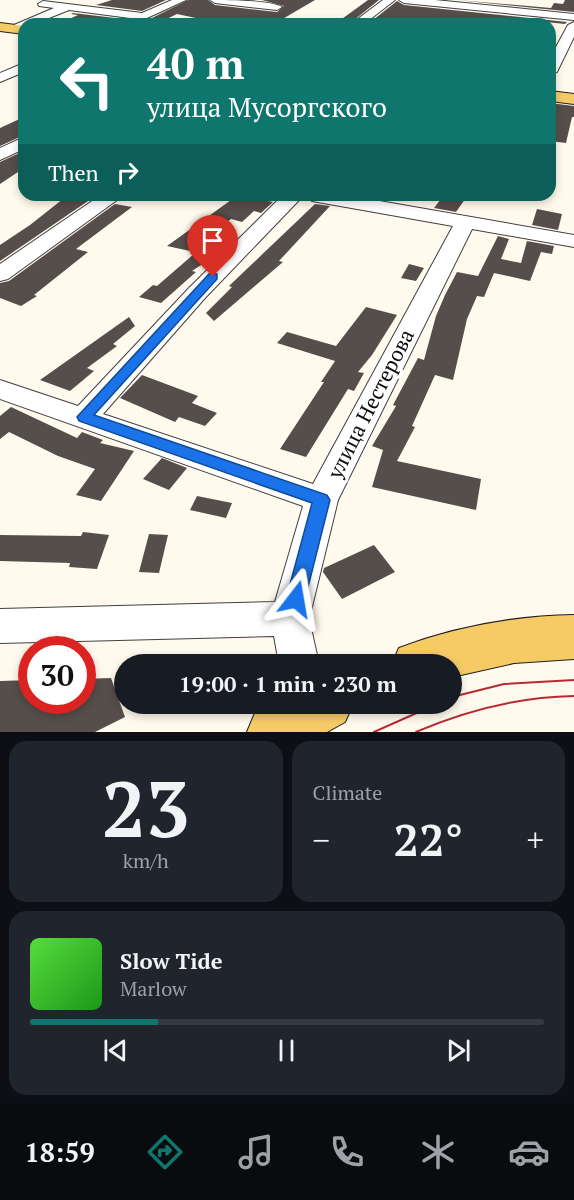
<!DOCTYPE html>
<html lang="en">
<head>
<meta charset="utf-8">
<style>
	:root { --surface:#171b24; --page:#20242c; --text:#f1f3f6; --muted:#9ea1a6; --line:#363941; --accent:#0f766e }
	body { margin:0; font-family:"PT Serif",serif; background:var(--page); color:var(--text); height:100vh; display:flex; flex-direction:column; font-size:22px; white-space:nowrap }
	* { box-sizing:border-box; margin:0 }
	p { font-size:20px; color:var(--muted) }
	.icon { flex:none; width:33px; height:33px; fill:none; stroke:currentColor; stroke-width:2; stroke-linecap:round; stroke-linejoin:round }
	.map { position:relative; height:732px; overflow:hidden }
	.drawer { display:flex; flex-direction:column; gap:9px; padding:9px; background:#0d0f14; flex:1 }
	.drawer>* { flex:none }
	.hud { position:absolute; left:18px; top:18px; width:538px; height:183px; border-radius:18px; box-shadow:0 3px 9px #0003; background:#0f766e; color:#fff; overflow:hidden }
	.speed { position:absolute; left:18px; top:636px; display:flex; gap:12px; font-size:30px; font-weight:700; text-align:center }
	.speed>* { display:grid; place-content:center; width:78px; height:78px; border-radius:50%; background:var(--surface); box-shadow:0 3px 9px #0003; line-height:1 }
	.speed .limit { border:9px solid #d22; background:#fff; color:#111 }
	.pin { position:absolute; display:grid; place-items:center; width:51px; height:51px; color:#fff; margin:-62px -26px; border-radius:50% 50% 50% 0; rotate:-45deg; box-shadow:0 0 6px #0007 }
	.pin .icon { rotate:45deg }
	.me { position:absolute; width:66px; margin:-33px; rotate:14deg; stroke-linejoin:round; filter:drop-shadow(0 0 4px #0008) }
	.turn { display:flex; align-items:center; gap:21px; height:126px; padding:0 30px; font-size:27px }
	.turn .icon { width:78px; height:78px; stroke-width:2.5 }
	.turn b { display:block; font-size:42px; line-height:51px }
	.then { display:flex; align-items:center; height:57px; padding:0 30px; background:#0003; gap:12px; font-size:22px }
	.big { font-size:45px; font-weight:700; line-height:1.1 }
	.drawer .tile { flex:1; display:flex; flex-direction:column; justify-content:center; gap:9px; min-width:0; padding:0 21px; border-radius:18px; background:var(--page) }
	.drawer .dial { align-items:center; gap:0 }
	.dial b { font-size:78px; line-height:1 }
	.song { display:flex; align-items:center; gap:18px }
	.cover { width:72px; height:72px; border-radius:9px; background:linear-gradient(135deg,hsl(110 70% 55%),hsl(120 70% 35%)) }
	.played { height:6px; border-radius:3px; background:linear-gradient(90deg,var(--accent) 25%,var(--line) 25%) }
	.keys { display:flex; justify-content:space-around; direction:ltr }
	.heat { display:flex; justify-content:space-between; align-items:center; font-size:33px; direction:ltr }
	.drawer .tiles { flex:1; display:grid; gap:9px; grid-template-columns:1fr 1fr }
	.tile:last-child { grid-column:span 2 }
	.trip { position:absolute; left:114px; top:654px; width:348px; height:60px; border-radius:30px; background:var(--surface); box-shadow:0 3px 9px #0003; font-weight:700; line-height:60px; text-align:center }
	.dock { display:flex; height:96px; justify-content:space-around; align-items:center; background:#090b0e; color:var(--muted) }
	.dock .icon { width:42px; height:42px }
	.dock .on { color:var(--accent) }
	.dock b { font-size:27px; color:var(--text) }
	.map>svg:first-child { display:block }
	.building { fill:#554e4a }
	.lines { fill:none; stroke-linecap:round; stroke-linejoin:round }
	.minor-casing { stroke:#404040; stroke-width:2 }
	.major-casing { stroke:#1e1e1e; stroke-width:2 }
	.minor { fill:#fff; fill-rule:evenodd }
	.major { fill:#f6cb66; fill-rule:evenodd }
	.tram { stroke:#ba2836; stroke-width:2 }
	.route { fill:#1a73e8; stroke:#114b97; stroke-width:1.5 }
	.labels { text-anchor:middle; stroke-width:6; stroke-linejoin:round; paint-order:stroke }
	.street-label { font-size:21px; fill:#0d0d0d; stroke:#fff }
</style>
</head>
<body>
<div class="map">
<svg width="574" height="732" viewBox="0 0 574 732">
	<rect width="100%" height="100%" fill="#fffaed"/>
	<!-- building -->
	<path class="building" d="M 112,0 L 166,0 L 142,11 L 96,5 Z
		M 188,0 L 208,0 L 215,5 L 277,12 L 284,6 L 262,0 L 315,0 L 274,24 L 218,19 L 210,21 L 177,14 L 156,24 L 142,23 Z
		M 368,0 L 379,0 L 349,24 L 335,24 Z
		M 457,0 L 551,8 L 554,3 L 563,4 L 565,0 L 574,0 L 574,12 Z
		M 397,1 L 404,5 L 567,22 L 565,24 L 507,18 L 502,24 L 458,20 L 453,24 L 368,24 Z
		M 73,13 L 123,19 L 117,24 L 58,24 L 78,15 L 71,14 Z
		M 550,103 L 574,106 L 574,117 L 572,117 L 566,143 L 550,141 Z
		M 24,117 L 24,135 L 0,146 L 0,128 Z
		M 24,151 L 24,168 L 0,184 L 0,162 Z
		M 68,195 L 93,195 L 88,198 L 91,199 L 0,261 L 0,245 L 30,225 Z
		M 238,195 L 273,202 L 261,213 L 254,211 L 242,222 L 231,219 L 190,251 L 167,246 Z
		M 444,195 L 468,195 L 456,212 L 434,208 Z
		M 115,204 L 132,207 L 76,249 L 88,252 L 34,295 L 37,296 L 21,306 L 0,298 L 0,283 L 9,281 Z
		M 315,204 L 330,206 L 279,261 L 283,262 L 214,321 L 206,313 L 232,287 L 229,286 Z
		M 537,209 L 562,214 L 558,230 L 532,225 Z
		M 498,236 L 509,239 L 501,259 L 521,263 L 527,241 L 554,246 L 552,254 L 541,252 L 530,281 L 494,273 L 484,297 L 477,296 L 467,319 L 453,380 L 435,375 L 412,426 L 415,427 L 397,461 L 481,479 L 476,510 L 372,487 L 383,450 L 372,446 L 396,406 L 393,405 L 418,358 L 424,360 L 436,316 L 445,295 L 457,272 L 478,276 Z
		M 202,247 L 219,253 L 192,271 L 196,272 L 161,303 L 139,297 L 153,285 L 157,286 Z
		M 409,264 L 424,268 L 416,281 L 401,278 Z
		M 366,307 L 397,315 L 372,355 L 358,372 L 364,373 L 354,391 L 348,389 L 306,457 L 280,449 L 324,382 L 321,382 L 335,361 L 277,343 L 287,332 L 336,346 Z
		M 129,317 L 135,326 L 113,344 L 117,346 L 87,368 L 94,371 L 70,391 L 40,380 Z
		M 142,375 L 198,396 L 192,403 L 217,413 L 205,426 L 179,417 L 175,422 L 120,398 Z
		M 11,407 L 77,438 L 82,432 L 103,440 L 100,443 L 134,451 L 101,501 L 76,495 L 95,469 L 58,456 L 9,432 L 0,439 L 0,416 Z
		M 162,458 L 187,468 L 169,490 L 143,479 Z
		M 197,496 L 232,503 L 226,518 L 190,510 Z
		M 83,532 L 109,535 L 97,569 L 69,567 L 70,563 L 0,561 L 0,535 L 81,536 Z
		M 149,534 L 168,535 L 159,573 L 139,572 Z
		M 374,545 L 395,572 L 342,599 L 323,572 L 324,568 Z
		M 111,678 L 125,717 L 95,732 L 0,732 L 0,681 L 32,680 L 32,700 L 82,700 L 82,679 Z"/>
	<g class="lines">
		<!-- minor casing -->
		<g class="minor-casing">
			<path id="minor" d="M 172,0 L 186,0 L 134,24 L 119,24 L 130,18 L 69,10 L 34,24 L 24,24 L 24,28 L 9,30 L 7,28 L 54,8 L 39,6 L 38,4 L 43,1 L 142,13 Z
				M 210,0 C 227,0 269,0 282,7 L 277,10 L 215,3 Z
				M 383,0 L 395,0 L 364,24 L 351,24 Z
				M 399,0 L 435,0 L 574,14 L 574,20 L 404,3 Z
				M 574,22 L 574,37 L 557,72 L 550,76 L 550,58 L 568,25 Z
				M 24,63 L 24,72 L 0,82 L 0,73 Z
				M 24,137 L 24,149 L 0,160 L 0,148 Z
				M 101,195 L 124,195 L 8,279 L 0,281 L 0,264 Z
				M 283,195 L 345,195 L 574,235 L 574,247 L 472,229 L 338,500 L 309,619 L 319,664 L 279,664 L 274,636 L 0,643 L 0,609 L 275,602 L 303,506 L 0,399 L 0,380 L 78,406 L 189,288 ZM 303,196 L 312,201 L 453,226 L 313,484 L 103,414 L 205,298 Z"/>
		</g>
		<!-- major casing -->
		<g class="major-casing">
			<path id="major" d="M 0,23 L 24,26 L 24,34 L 0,31 Z
				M 550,91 L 574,94 L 574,104 L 550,101 Z
				M 574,615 L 574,659 L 514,663 L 452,677 L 452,664 L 392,664 L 399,648 C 454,627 515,616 574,615 Z
				M 274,704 L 353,704 L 345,722 L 327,732 L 247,732 L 255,713 Z"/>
		</g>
		<!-- minor -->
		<use href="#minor" class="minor"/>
		<!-- major -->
		<use href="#major" class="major"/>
		<!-- tram -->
		<path class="tram" d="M 452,697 L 504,684 L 574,680
			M 374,732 L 437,704
			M 416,732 C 467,710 518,697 574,696"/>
	</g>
	<!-- route -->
	<path class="route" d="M 213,273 L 217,274 L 217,279 L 94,415 L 327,495 L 330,500 L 305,599 L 302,605 L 296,607 L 289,605 L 286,599 L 312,503 L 79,421 L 77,417 L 209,274 Z"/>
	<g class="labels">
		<!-- street labels -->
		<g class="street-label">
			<text transform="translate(371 404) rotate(-63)" y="7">улица Нестерова</text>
		</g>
	</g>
</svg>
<div class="speed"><div class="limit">30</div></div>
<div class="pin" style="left:213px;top:277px;background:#d93025"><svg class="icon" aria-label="arrive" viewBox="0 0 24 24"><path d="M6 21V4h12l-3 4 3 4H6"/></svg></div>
<svg class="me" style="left:296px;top:599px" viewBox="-20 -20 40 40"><path d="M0-17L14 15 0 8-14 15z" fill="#1a73e8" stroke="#fff" stroke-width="4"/></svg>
<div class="trip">19:00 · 1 min · 230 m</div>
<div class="hud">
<div class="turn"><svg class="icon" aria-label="left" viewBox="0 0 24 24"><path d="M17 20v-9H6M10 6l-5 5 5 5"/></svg><div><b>40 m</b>улица Мусоргского</div></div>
<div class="then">Then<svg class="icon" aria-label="right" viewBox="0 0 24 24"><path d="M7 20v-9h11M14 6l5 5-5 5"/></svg></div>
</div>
</div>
<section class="drawer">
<div class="tiles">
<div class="tile dial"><b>23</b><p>km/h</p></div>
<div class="tile"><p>Climate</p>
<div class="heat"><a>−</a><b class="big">22°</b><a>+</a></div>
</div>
<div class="tile">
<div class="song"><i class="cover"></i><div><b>Slow Tide</b><p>Marlow</p></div></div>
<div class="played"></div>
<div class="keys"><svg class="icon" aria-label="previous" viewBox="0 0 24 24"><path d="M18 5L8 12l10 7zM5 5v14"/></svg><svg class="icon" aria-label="pause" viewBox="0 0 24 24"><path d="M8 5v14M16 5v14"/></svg><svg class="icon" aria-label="next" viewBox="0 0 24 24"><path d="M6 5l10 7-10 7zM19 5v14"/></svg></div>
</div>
</div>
</section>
<nav class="dock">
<b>18:59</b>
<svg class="icon on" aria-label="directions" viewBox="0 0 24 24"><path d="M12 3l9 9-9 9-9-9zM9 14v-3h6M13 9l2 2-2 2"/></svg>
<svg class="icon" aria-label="music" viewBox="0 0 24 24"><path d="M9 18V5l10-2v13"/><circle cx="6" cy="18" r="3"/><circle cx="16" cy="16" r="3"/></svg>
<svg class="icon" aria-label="phone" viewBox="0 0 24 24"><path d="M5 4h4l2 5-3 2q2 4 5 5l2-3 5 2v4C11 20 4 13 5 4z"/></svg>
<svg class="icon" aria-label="climate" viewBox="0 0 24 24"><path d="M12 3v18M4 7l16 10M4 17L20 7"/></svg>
<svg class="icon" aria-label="car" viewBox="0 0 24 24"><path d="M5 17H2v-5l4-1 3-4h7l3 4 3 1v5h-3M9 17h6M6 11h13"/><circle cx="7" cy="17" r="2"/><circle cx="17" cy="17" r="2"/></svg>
</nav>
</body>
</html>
